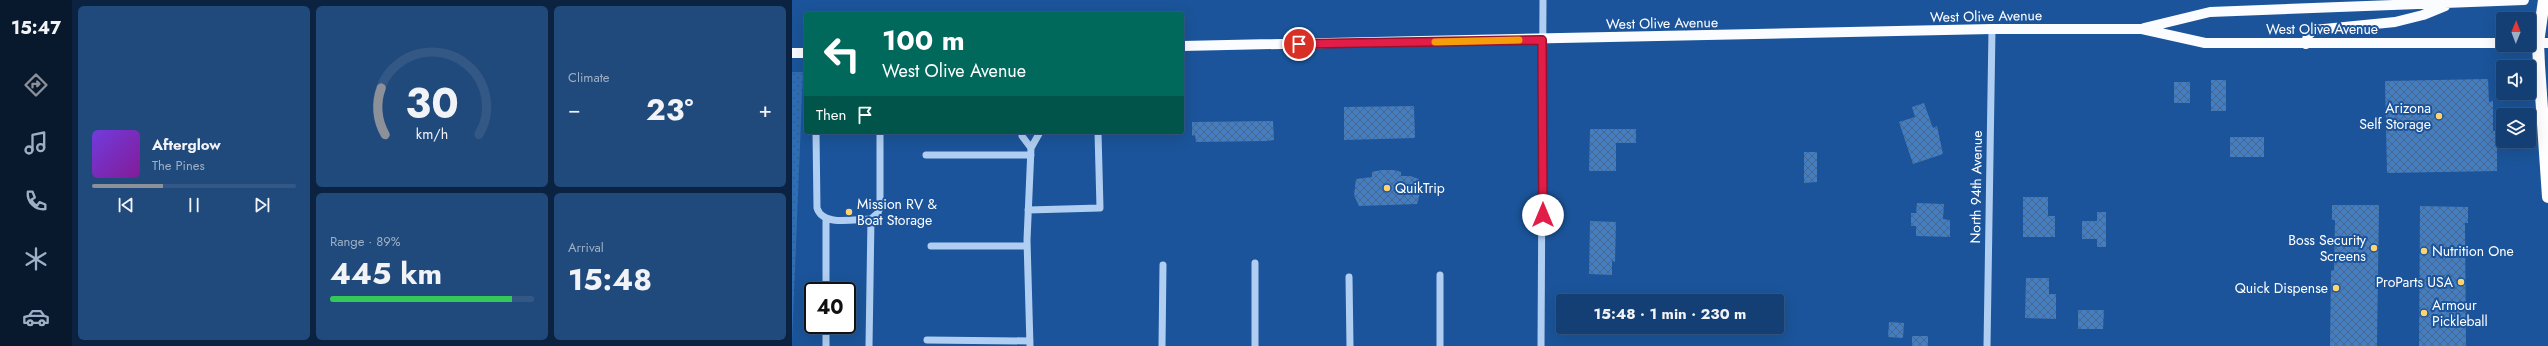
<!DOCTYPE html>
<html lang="en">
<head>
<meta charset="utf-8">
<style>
	:root { --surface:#143f74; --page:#214a7c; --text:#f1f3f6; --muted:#9dafc5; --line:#335886; --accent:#8c9099 }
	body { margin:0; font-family:Jost,sans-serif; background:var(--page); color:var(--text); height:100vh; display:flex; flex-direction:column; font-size:15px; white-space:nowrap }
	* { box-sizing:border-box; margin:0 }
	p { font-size:13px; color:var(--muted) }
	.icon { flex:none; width:22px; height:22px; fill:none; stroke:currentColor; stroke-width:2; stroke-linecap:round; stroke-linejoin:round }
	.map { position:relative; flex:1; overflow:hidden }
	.side { display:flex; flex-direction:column; gap:6px; padding:6px; background:#0b2340; width:720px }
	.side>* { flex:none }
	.top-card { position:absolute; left:12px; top:12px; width:380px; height:122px; border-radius:4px; box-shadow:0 4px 16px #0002,0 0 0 1px var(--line); background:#00695c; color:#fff; overflow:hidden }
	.needle { width:26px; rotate:1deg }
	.buttons { position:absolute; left:1704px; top:12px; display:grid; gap:8px }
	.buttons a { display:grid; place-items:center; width:40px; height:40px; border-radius:4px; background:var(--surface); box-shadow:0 4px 16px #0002,0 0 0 1px var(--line); font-size:20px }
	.speed { position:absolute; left:12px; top:282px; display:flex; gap:8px; font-size:20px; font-weight:700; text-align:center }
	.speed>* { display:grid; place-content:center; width:52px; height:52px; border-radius:50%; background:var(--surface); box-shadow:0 4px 16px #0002,0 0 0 1px var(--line); line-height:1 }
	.speed .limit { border:2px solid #111; border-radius:6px; background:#fff; color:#111 }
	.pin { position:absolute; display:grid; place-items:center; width:34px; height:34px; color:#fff; margin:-17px; border:2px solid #fff; border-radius:50%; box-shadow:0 1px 4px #0007 }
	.me { position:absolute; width:44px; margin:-22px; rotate:0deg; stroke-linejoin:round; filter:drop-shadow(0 0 3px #0008) }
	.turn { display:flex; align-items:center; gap:14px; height:84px; padding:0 12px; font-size:18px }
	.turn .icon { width:52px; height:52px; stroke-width:2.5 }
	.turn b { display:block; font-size:28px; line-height:34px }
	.then { display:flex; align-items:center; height:38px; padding:0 12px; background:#0003; gap:8px; font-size:15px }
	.big { font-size:30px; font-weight:700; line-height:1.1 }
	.side .card { flex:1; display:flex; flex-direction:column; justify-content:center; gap:6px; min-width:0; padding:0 14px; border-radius:6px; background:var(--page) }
	.side .dial { align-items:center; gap:0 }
	.dial svg { height:104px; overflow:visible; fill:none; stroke:var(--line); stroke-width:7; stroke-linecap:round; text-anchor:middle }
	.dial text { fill:var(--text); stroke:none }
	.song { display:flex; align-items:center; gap:12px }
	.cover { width:48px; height:48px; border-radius:6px; background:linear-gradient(135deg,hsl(260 70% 55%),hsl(290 70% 35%)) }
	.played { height:4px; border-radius:2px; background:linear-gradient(90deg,var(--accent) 35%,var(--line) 35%) }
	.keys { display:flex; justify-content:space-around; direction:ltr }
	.heat { display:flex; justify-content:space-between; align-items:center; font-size:22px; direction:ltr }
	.charge { height:6px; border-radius:3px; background:linear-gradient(90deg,#34c759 89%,var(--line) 0) }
	.side .tiles { flex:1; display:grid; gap:6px; grid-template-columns:repeat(3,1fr) }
	.card:first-child { grid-row:span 2 }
	.trip { position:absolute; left:764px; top:294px; width:228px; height:40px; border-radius:4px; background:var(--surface); box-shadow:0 4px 16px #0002,0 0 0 1px var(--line); font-weight:700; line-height:40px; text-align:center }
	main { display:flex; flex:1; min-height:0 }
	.tabs { display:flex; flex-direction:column; width:72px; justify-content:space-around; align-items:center; background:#08192e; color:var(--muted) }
	.tabs .icon { width:28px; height:28px }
	.tabs .current { color:var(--accent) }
	.tabs b { font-size:18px; color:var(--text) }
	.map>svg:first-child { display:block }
	.grass { fill:url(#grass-dots) }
	.building { fill:url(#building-cross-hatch) }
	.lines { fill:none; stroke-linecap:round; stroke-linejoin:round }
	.minor { stroke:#b0cef1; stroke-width:7 }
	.major { stroke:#fafcff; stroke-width:10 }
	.highway { stroke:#fff; stroke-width:12 }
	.route-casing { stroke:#92132f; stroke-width:10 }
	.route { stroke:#e11d48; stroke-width:7 }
	.slow { stroke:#f59e0b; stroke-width:7 }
	.poi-dot { fill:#ffd470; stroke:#1b549a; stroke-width:1.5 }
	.labels { text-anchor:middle; stroke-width:4; stroke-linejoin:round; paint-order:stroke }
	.street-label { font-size:14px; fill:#fff; stroke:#1b549a }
	.poi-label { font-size:14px; fill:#fff; stroke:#1b549a; text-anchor:end }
</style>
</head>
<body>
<main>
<nav class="tabs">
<b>15:47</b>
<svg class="icon current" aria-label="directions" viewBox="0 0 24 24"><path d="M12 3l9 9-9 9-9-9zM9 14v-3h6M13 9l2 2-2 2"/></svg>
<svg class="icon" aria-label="music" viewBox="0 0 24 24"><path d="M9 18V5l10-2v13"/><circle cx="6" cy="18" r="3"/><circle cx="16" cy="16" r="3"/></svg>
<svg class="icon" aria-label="phone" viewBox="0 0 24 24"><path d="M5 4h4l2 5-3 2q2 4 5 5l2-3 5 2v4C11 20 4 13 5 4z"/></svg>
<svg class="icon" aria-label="climate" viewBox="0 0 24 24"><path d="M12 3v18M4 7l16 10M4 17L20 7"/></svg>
<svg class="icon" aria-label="car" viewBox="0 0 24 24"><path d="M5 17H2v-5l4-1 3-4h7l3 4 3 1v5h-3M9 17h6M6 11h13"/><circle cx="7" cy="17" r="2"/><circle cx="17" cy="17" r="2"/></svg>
</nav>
<section class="side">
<div class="tiles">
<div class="card">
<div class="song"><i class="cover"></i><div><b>Afterglow</b><p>The Pines</p></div></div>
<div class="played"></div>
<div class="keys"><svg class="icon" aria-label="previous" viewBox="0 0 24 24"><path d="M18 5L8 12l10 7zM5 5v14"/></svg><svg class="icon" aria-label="pause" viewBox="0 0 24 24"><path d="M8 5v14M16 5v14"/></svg><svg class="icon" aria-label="next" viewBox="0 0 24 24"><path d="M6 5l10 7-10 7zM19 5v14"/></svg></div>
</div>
<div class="card dial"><svg viewBox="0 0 100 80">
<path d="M14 69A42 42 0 1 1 86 69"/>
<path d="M14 69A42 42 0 0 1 11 33" stroke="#8c9099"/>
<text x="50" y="56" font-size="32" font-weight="700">30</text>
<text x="50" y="72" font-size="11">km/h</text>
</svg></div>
<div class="card"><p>Climate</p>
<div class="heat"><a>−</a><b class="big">23°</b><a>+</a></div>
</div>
<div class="card"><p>Range · 89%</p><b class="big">445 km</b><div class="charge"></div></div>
<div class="card"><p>Arrival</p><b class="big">15:48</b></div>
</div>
</section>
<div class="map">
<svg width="1756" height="346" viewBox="0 0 1756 346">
	<defs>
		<pattern id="grass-dots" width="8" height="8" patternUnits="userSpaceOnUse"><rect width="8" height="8" fill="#2e6eb7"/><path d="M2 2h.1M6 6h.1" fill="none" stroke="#405a77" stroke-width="1.8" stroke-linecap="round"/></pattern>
		<pattern id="building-cross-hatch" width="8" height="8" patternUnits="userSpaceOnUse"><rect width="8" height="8" fill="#447dc0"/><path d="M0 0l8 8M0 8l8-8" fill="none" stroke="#48678c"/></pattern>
	</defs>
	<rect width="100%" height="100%" fill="#1b549a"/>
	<!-- grass -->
	<path class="grass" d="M 0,72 L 11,72 L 0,342 Z"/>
	<!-- building -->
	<path class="building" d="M 1696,79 L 1697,102 L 1701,101 L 1701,131 L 1705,131 L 1705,171 L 1595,173 L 1593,81 Z
		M 1419,80 L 1434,80 L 1434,111 L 1419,111 Z
		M 1382,82 L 1398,82 L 1398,103 L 1382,103 Z
		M 1132,103 L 1141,128 L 1145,126 L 1151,154 L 1121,164 L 1107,122 L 1123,117 L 1120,107 Z
		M 622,106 L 623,138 L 552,140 L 552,107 Z
		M 481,121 L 482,140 L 474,141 L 404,142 L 403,135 L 400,136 L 400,122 Z
		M 798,129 L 844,129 L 844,143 L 824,143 L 824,171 L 797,171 Z
		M 1438,137 L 1472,137 L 1472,157 L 1438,157 Z
		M 1012,152 L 1025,152 L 1025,182 L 1012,183 Z
		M 589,170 L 602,170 L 609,172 L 609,176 L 618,176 L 627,179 L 630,187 L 625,204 L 567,206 L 562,195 L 564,179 L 580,177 L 580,172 Z
		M 1231,197 L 1256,197 L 1256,216 L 1263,216 L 1263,237 L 1231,237 Z
		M 1125,203 L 1152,204 L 1151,219 L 1158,220 L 1158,237 L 1124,236 L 1124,226 L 1119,226 L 1119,213 L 1124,213 Z
		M 1540,205 L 1587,205 L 1585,346 L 1538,346 L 1539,271 L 1542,270 L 1543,220 L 1540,220 Z
		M 1628,206 L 1676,207 L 1676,223 L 1673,223 L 1674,346 L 1627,346 Z
		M 1305,212 L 1314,212 L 1314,247 L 1305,247 L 1305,239 L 1290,239 L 1290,221 L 1305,221 Z
		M 798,221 L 824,222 L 823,262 L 820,261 L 820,275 L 797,274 Z
		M 1234,278 L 1257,278 L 1257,294 L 1264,294 L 1264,319 L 1233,318 Z
		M 1286,310 L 1312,310 L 1311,329 L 1286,329 Z
		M 1097,322 L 1112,323 L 1111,338 L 1096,337 Z
		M 1120,336 L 1136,336 L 1136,346 L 1120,346 Z"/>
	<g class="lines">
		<!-- minor -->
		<path class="minor" d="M 24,132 L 25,208 C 31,227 62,219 79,219 L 86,213 L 88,206 L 88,132
			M 230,132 L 230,136 L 239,148
			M 134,155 L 239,155
			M 236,210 L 308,208 L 306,132
			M 139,246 L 235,246
			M 648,275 L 648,346
			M 557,277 L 558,346
			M 34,291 L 34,219
			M 135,340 L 238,341
			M 34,346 L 34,325
			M 77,346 L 79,219
			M 238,346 L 235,240 L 239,148 L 248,132
			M 370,346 L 371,265
			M 463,346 L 463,263
			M 749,346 L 751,0
			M 1195,346 L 1200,29"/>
		<!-- major -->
		<path class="major" d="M 1352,28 L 1418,12 L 1732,0
			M 1737,43 L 1756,43
			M 1514,44 L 1516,35 L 1522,30 L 1603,22 L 1631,15 L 1653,6
			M 390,46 L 1200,29 L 1350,29 L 1413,43 L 1711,43
			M 0,53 L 14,53"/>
		<!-- highway -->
		<path class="highway" d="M 1752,0 L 1746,43 L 1747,65 L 1756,197"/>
	</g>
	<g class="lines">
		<!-- route casing -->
		<g class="route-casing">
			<path id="route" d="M 507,44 L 750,40 L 751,215"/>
		</g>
		<!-- route -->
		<use href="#route" class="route"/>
		<!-- slow -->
		<path class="slow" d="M 643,42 L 727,40"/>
	</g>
	<!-- markers -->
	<g class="poi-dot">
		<circle cx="1647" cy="116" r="4"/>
		<circle cx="595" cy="188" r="4"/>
		<circle cx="57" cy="212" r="4"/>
		<circle cx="1582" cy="248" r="4"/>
		<circle cx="1632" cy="251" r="4"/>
		<circle cx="1669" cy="282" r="4"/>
		<circle cx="1544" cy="288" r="4"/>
		<circle cx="1632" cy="313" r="4"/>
	</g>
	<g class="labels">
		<!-- street labels -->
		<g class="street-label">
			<text transform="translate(1194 16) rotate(-1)" y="5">West Olive Avenue</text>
			<text transform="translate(870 23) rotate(-1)" y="5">West Olive Avenue</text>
			<text x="1530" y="34">West Olive Avenue</text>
			<text transform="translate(1184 187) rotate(-89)" y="5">North 94th Avenue</text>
		</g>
		<!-- poi labels -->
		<g class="poi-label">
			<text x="1639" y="113">Arizona<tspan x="1639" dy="16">Self Storage</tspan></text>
			<text x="603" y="193" text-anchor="start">QuikTrip</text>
			<text x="65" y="209" text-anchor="start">Mission RV &amp;<tspan x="65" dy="16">Boat Storage</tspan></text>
			<text x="1574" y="245">Boss Security<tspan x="1574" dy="16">Screens</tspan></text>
			<text x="1640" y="256" text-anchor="start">Nutrition One</text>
			<text x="1661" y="287">ProParts USA</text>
			<text x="1536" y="293">Quick Dispense</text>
			<text x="1640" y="310" text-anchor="start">Armour<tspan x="1640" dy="16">Pickleball</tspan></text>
		</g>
	</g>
</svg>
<div class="buttons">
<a><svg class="needle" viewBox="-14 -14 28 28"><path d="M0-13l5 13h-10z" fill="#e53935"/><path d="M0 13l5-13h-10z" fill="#9dafc5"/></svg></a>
<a><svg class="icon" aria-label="sound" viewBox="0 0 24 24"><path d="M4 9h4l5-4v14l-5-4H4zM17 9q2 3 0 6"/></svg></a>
<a><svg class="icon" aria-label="layers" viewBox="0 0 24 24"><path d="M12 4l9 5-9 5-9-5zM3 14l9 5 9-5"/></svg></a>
</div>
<div class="speed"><div class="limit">40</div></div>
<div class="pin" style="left:507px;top:44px;background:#d93025"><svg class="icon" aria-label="arrive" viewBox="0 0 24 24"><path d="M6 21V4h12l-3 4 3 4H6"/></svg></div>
<svg class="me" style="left:751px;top:215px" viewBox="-20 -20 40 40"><circle r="19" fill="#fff"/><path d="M0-13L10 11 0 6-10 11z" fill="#e11d48"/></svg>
<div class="trip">15:48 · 1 min · 230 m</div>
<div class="top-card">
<div class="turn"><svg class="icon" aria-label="left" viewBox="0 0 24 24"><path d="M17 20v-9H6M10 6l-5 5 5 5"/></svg><div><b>100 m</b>West Olive Avenue</div></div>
<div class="then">Then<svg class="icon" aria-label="arrive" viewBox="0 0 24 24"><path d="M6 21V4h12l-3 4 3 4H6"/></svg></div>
</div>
</div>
</main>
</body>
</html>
